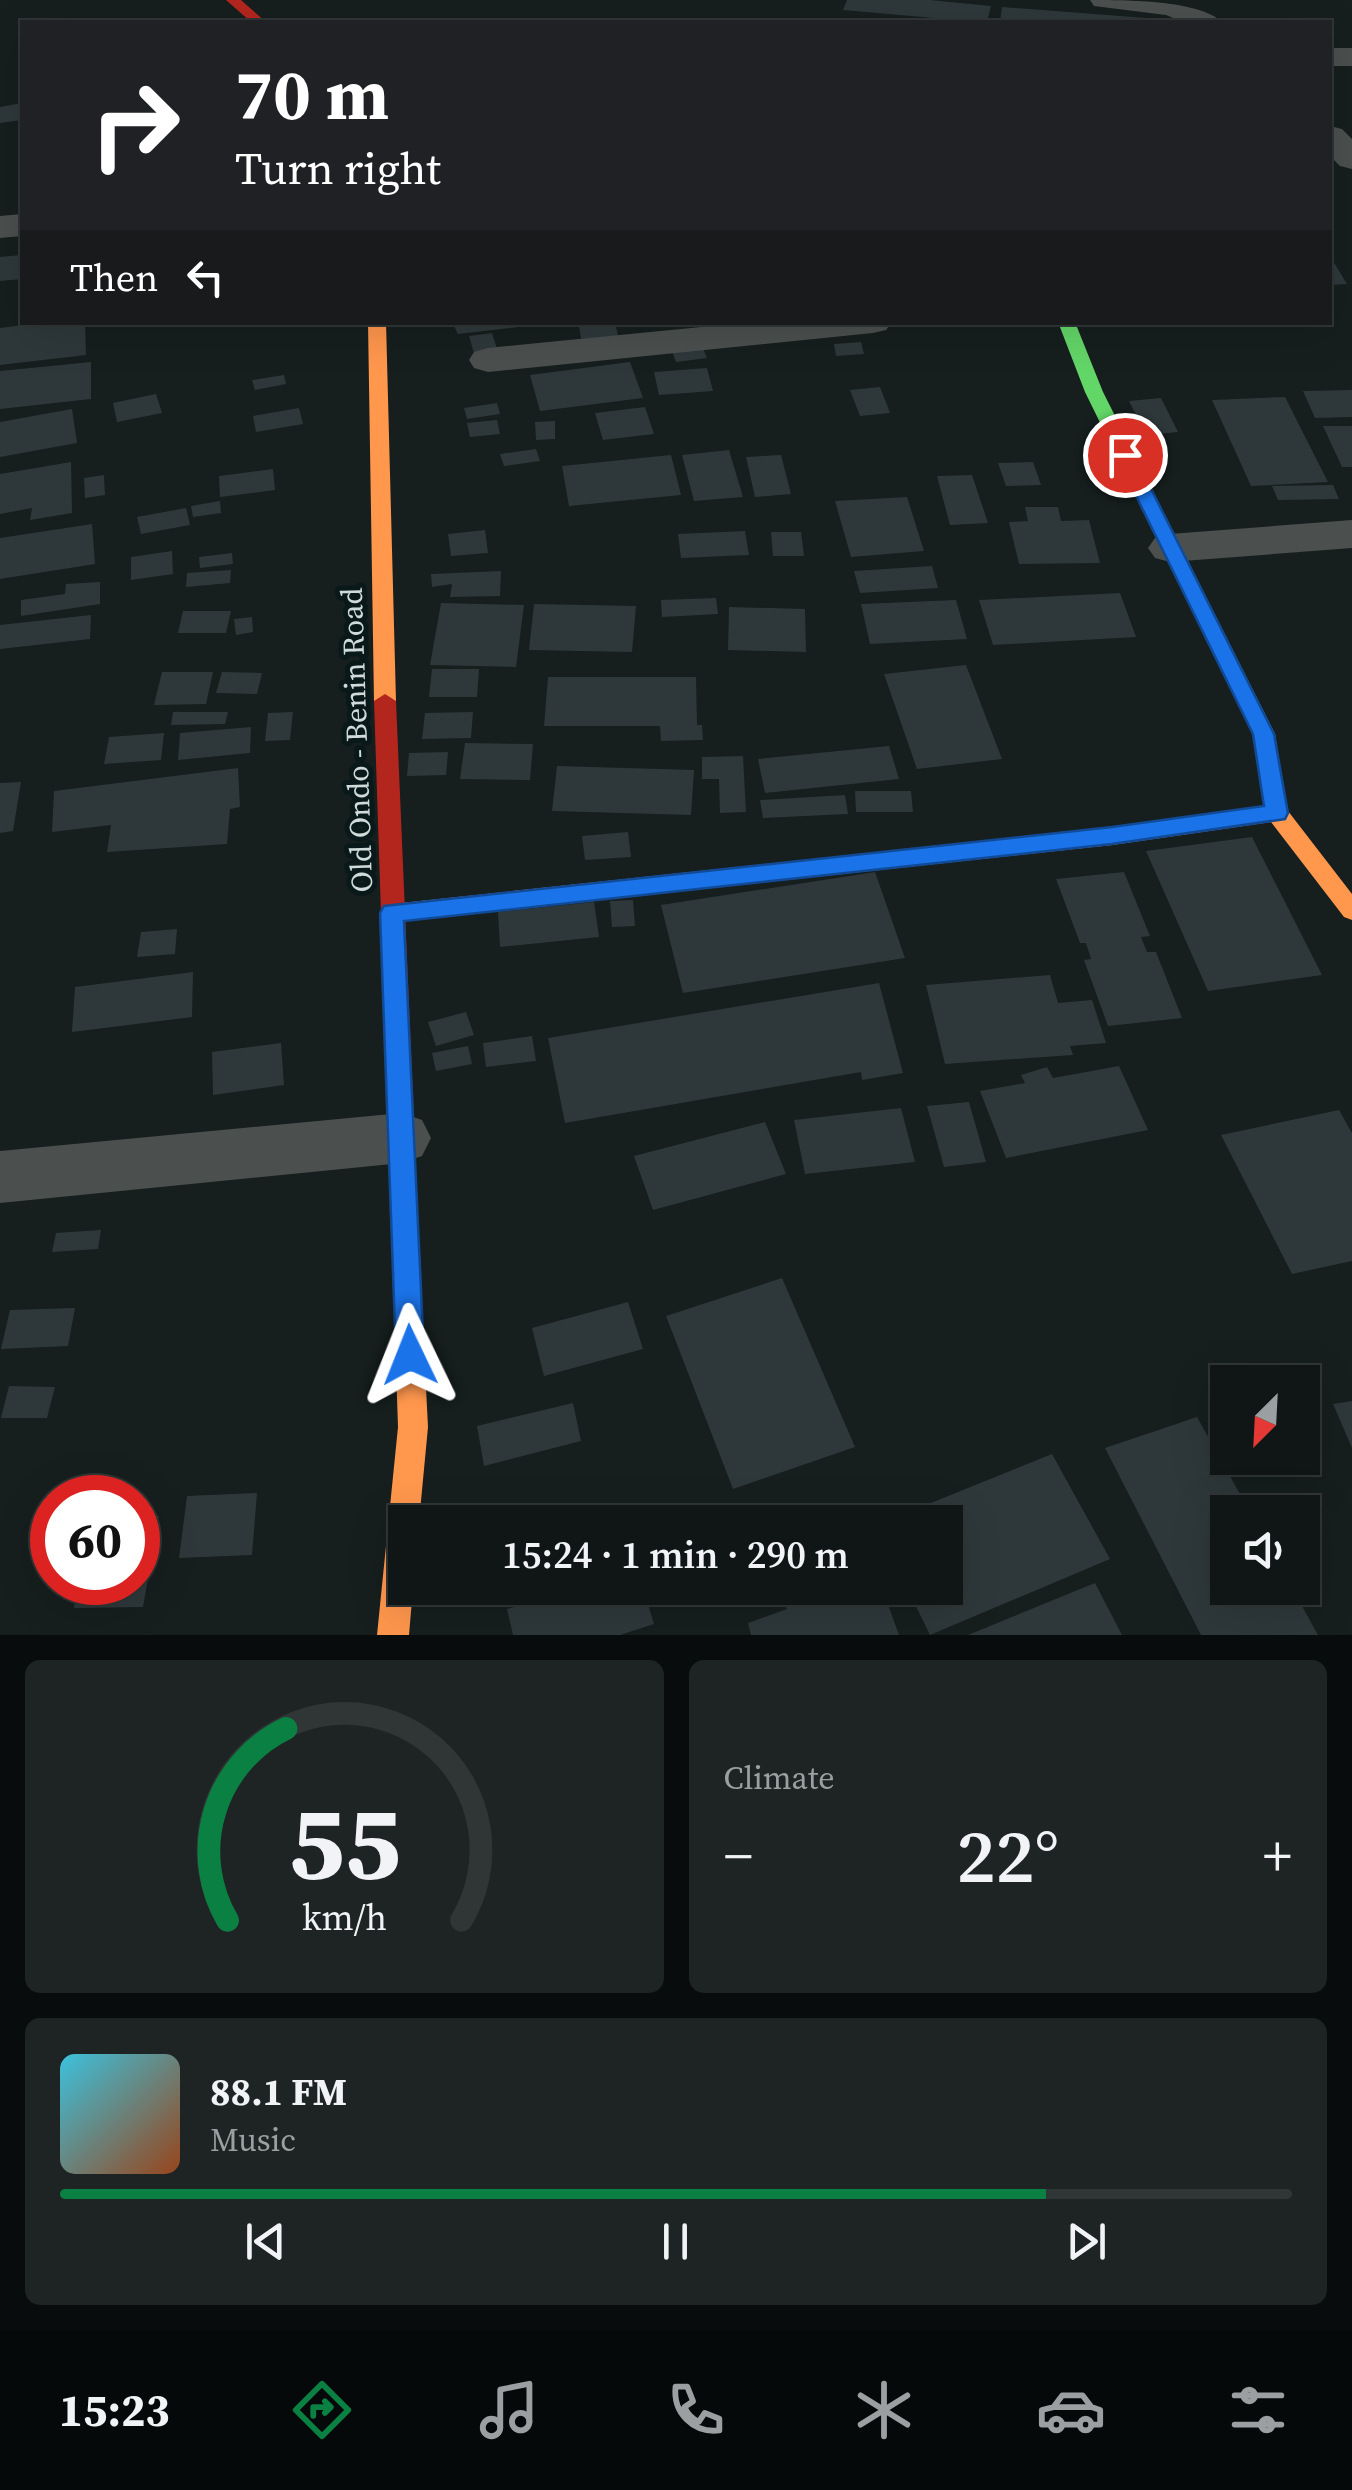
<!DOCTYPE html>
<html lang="en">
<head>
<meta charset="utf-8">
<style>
	:root { --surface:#101616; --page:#1e2323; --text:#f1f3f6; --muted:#9c9fa1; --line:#303535; --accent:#0b8043 }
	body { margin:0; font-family:"Source Serif 4",serif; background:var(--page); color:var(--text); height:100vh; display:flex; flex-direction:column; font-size:38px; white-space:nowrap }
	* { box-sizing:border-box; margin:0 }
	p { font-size:32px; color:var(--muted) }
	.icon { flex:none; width:55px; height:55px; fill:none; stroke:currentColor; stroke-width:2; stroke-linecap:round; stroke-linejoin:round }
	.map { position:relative; height:1635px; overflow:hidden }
	.panel { display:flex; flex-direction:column; gap:25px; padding:25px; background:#090c0c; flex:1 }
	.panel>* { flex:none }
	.banner { position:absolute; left:20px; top:20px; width:1312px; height:305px; border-radius:0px; box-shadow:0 10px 40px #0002,0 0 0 2px var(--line); background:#202124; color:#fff; overflow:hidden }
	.needle { width:65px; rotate:204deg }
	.controls { position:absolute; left:1210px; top:1365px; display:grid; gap:20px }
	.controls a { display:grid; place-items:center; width:110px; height:110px; border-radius:0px; background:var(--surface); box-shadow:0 10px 40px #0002,0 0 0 2px var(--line); font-size:50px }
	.speed { position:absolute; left:30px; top:1475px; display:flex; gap:20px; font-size:50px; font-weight:700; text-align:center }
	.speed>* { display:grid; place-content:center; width:130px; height:130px; border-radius:50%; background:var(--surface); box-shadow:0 10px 40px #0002,0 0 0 2px var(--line); line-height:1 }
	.speed .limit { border:15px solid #d22; background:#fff; color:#111 }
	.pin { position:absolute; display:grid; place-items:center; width:85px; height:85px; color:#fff; margin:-42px; border:5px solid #fff; border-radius:50%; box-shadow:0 2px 10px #0007 }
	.me { position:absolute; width:110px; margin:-55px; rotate:358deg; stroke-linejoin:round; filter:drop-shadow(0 0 8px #0008) }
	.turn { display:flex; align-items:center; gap:35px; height:210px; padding:0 50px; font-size:45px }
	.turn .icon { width:130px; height:130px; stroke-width:2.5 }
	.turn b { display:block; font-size:70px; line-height:85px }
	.then { display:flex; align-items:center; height:95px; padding:0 50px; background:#0003; gap:20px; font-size:38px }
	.big { font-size:75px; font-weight:600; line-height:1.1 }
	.panel .card { flex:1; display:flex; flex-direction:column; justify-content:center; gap:15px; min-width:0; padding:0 35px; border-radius:15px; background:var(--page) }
	.panel .dial { align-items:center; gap:0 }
	.dial svg { height:260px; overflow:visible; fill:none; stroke:var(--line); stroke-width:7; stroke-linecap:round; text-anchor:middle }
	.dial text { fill:var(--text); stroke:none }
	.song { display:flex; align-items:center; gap:30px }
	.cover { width:120px; height:120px; border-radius:15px; background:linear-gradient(135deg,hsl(190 70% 55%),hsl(20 70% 35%)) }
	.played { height:10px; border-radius:5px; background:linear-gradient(90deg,var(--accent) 80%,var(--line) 80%) }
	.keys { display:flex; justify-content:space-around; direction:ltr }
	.heat { display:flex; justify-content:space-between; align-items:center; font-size:55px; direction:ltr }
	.panel .tiles { flex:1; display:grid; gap:25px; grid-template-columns:1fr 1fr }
	.card:last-child { grid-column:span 2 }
	.trip { position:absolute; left:388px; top:1505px; width:575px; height:100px; border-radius:0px; background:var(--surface); box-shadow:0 10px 40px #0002,0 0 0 2px var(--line); font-weight:600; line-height:100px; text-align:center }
	.tabs { display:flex; height:160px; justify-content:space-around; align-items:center; background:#060909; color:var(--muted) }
	.tabs .icon { width:70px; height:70px }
	.tabs .active { color:var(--accent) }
	.tabs b { font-size:45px; color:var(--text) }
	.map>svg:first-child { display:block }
	.building { fill:#2e383a }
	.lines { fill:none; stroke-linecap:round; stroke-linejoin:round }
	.street { fill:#4b504e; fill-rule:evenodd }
	.fast { fill:#63d668; fill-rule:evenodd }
	.slow { fill:#ff974d; fill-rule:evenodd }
	.jam { fill:#b3261e; fill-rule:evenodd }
	.route { fill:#1a73e8; stroke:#114b97; stroke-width:2.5 }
	.labels { text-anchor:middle; stroke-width:10; stroke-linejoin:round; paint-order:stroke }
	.street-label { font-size:30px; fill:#d0dada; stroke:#091919 }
</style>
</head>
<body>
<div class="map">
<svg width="1352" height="1635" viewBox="0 0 1352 1635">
	<rect width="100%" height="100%" fill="#161e1e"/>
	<!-- building -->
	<path class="building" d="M 847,0 L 930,0 L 991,6 L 987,22 L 979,22 L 843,10 Z
		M 1002,7 L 1159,19 L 1159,22 L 1000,22 Z
		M 22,103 L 22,120 L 0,123 L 0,107 Z
		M 22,255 L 22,279 L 0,281 L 0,257 Z
		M 1330,256 L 1347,284 L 1330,285 Z
		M 46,322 L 85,322 L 86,355 L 0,365 L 0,328 Z
		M 452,322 L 535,322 L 535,325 L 458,334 Z
		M 615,322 L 618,336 L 581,339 L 579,325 Z
		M 492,333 L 497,349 L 474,353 L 469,336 Z
		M 861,342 L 864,354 L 836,356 L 834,344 Z
		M 703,348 L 707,358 L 676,362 L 672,351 Z
		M 91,362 L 91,399 L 0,409 L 0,371 Z
		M 630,362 L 643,398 L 540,411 L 530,375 Z
		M 707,368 L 713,391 L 659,395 L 654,372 Z
		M 284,375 L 286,384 L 255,390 L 252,380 Z
		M 880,387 L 890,413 L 860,416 L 850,390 Z
		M 1352,390 L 1352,417 L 1315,418 L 1303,391 Z
		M 156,394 L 162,413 L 117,422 L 113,403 Z
		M 1285,397 L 1328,482 L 1251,486 L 1212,400 Z
		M 1161,398 L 1178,432 L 1146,435 L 1129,401 Z
		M 497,403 L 500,414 L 467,419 L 464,408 Z
		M 645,407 L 654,434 L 603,440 L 595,413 Z
		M 299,408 L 303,424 L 256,432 L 253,416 Z
		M 72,409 L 77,443 L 0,457 L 0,422 Z
		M 497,420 L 500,434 L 470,437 L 467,423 Z
		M 555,421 L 555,439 L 536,440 L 535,422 Z
		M 1323,426 L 1352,426 L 1352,467 L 1342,467 Z
		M 536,449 L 540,461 L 504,466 L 500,454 Z
		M 729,450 L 743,497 L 694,501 L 682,455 Z
		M 671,455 L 681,495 L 569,506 L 562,466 Z
		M 781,455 L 791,494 L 755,497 L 746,457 Z
		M 71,462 L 72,513 L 30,520 L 32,508 L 0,514 L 0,474 Z
		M 1033,462 L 1041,485 L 1006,486 L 998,463 Z
		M 273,469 L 275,490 L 220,497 L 219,476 Z
		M 104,475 L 105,495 L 85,498 L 84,478 Z
		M 972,475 L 988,523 L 950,525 L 937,476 Z
		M 1333,485 L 1339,499 L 1278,500 L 1272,486 Z
		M 907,497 L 924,551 L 851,557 L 835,501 Z
		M 220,501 L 221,513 L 193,517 L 191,506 Z
		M 1025,507 L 1058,507 L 1061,521 L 1089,520 L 1100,563 L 1019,564 L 1009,522 L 1028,521 Z
		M 186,508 L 190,525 L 141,534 L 137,517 Z
		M 92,524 L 95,564 L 0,579 L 0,538 Z
		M 485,530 L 488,553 L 451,556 L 448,534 Z
		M 745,531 L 749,555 L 681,558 L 678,534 Z
		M 771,532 L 801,532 L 804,556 L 773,556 Z
		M 172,551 L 173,574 L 131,580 L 131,557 Z
		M 232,553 L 233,564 L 200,568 L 199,557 Z
		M 932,566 L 938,588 L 860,593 L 854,571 Z
		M 231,570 L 230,583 L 186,587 L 187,573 Z
		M 501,571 L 500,596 L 450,597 L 452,584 L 432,587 L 431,574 Z
		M 100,582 L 100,604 L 21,616 L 21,600 L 65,594 L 66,584 Z
		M 1120,593 L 1136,637 L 993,645 L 979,600 Z
		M 716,598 L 718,614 L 662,617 L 661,600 Z
		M 956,600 L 967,639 L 870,644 L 861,604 Z
		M 441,603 L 524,605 L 516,667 L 430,665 Z
		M 534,604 L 636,606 L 632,652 L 529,650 Z
		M 729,607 L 805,609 L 806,652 L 728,650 Z
		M 183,611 L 231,611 L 226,633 L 178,633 Z
		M 91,615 L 90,639 L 0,649 L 0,625 Z
		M 252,617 L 253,632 L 236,635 L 234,619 Z
		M 966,665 L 1002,759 L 917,769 L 884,674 Z
		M 432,669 L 479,669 L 477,697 L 429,697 Z
		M 162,672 L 213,672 L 206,704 L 154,705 Z
		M 222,672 L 262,673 L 257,694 L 216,693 Z
		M 548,677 L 696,677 L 697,725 L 702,725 L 703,740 L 661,741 L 660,726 L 544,726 Z
		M 173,712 L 228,712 L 225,724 L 171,725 Z
		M 293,712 L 290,740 L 265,741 L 268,713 Z
		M 473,712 L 471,738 L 422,739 L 425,713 Z
		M 251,727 L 250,753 L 178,760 L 180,733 Z
		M 164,733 L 161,760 L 104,764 L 109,737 Z
		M 465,743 L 533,744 L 530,780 L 460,779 Z
		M 889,746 L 899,779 L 765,793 L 758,759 Z
		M 448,752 L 446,775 L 407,776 L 409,753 Z
		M 743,756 L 746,812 L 720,813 L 719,779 L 702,779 L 702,757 Z
		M 557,766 L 694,770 L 691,815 L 552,811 Z
		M 238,768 L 240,807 L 230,809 L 227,844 L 107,852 L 111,825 L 52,832 L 54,791 Z
		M 21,782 L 13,831 L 0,833 L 0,783 Z
		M 855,791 L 911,791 L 913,812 L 856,812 Z
		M 845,795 L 848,814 L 763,818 L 760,800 Z
		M 628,832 L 631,857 L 585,860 L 582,836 Z
		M 1252,837 L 1322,975 L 1208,991 L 1146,851 Z
		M 875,872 L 905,958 L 683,993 L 661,905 Z
		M 1124,872 L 1150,936 L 1141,937 L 1147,952 L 1156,952 L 1182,1018 L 1108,1026 L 1084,960 L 1091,959 L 1086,943 L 1080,943 L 1056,879 Z
		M 633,900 L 635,926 L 612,927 L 610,901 Z
		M 594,902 L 599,937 L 500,947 L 498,912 Z
		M 177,929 L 175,954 L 137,957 L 141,932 Z
		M 193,972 L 192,1017 L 72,1032 L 75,987 Z
		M 1050,975 L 1058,1003 L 1092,1000 L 1106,1043 L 1070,1046 L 1073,1055 L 945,1064 L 926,985 Z
		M 879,983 L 903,1073 L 862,1080 L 861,1072 L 565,1123 L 548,1038 Z
		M 466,1012 L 474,1035 L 436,1046 L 428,1022 Z
		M 532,1036 L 536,1061 L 486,1067 L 483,1043 Z
		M 281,1043 L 284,1085 L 213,1095 L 212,1052 Z
		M 468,1046 L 472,1064 L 436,1071 L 432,1053 Z
		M 1119,1066 L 1148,1130 L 1006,1158 L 980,1091 L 1025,1083 L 1021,1075 L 1047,1067 L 1053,1078 Z
		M 969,1102 L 986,1162 L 944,1167 L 927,1106 Z
		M 901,1108 L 915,1162 L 805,1174 L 794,1120 Z
		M 1339,1110 L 1352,1133 L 1352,1261 L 1292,1274 L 1221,1135 Z
		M 765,1122 L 786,1174 L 653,1210 L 634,1156 Z
		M 101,1230 L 98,1249 L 52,1252 L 56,1233 Z
		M 782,1278 L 855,1447 L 733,1489 L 666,1316 Z
		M 628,1302 L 643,1349 L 544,1376 L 532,1328 Z
		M 75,1308 L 68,1346 L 1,1349 L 10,1310 Z
		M 9,1386 L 55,1387 L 47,1418 L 1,1418 Z
		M 1352,1401 L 1352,1448 L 1333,1404 Z
		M 573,1403 L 581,1441 L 484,1466 L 477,1426 Z
		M 1197,1417 L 1250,1512 L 1228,1512 L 1228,1588 L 1292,1588 L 1318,1635 L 1201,1635 L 1105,1448 Z
		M 1052,1454 L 1110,1559 L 930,1635 L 907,1588 L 945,1588 L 945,1522 L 884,1522 Z
		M 257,1493 L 252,1555 L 179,1558 L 187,1496 Z
		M 138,1516 L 159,1516 L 143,1607 L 74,1608 L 79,1582 L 138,1582 Z
		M 1095,1583 L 1122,1635 L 968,1635 Z
		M 579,1588 L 643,1588 L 654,1624 L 620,1635 L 513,1635 L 507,1609 Z
		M 781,1588 L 882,1588 L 899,1635 L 751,1635 L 748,1623 L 787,1609 Z"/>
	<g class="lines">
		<!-- street -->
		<path class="street" d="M 1090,0 C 1126,0 1199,0 1222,22 L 1183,22 L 1166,15 L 1094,6 Z
			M 1330,48 L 1352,48 L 1352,66 L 1330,66 Z
			M 1330,126 L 1342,129 L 1352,139 L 1352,169 L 1340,166 L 1330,156 Z
			M 22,214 L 22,236 L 0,238 L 0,216 Z
			M 752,322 L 892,322 L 886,330 L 873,333 L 488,372 L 474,368 L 469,360 L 474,352 L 488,348 Z
			M 1352,520 L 1352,548 L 1170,562 L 1155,558 L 1148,548 L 1155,538 L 1170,534 Z
			M 402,1113 L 422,1120 L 431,1138 L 422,1156 L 402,1163 L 0,1203 L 0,1151 Z"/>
		<!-- fast -->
		<path class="fast" d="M 1058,322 L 1075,322 L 1103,392 L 1275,734 L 1283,785 L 1280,791 L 1264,791 L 1261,785 L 1253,734 L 1085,392 Z"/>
		<!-- slow -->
		<path class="slow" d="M 368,322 L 386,322 L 396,701 L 385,708 L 374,701 Z
			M 1272,777 L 1283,785 L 1288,811 L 1352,894 L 1352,920 L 1344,917 L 1271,822 L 1112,845 L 392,922 L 384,919 L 380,913 L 384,907 L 392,904 L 1112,827 L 1265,806 L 1261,785 Z
			M 408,1297 L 418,1301 L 422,1310 L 428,1427 L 419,1522 L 405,1522 L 405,1588 L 413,1588 L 409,1635 L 377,1635 L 398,1427 L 394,1310 L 398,1301 Z"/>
		<!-- jam -->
		<path class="jam" d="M 226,0 L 241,0 L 266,22 L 251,22 Z
			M 385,694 L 396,701 L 422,1310 L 418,1319 L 408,1323 L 398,1319 L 394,1310 L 374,701 Z"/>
	</g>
	<!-- route -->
	<path class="route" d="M 1125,450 L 1134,455 L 1274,734 L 1288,813 L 1285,819 L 1112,844 L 404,921 L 424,1355 L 420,1365 L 410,1368 L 400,1365 L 396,1355 L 380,913 L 384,906 L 1112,827 L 1264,806 L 1253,734 L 1116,455 Z"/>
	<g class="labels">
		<!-- street labels -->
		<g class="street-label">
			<text transform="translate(357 740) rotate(-92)" y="10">Old Ondo - Benin Road</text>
		</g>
	</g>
</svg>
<div class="controls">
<a><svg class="needle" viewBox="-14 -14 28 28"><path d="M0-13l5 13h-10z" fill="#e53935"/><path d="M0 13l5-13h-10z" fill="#9c9fa1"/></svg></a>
<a><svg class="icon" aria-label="sound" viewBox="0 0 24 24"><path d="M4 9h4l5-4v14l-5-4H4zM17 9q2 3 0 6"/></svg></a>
</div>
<div class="speed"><div class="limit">60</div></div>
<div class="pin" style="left:1125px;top:455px;background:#d93025"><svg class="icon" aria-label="arrive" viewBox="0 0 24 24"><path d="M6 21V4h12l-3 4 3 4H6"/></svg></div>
<svg class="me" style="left:410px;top:1355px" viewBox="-20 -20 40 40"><path d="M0-17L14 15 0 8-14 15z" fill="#1a73e8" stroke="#fff" stroke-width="4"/></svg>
<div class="trip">15:24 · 1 min · 290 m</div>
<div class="banner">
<div class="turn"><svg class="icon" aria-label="right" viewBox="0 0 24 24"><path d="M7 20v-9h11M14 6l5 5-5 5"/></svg><div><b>70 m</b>Turn right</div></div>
<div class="then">Then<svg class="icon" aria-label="left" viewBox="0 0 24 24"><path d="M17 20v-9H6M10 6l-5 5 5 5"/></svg></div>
</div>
</div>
<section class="panel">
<div class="tiles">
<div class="card dial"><svg viewBox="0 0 100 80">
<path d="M14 69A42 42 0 1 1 86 69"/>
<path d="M14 69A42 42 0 0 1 32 10" stroke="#0b8043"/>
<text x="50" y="56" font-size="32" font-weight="700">55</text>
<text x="50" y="72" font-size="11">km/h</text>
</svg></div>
<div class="card"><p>Climate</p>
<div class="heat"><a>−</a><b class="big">22°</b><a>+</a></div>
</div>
<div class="card">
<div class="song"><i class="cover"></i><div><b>88.1 FM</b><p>Music</p></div></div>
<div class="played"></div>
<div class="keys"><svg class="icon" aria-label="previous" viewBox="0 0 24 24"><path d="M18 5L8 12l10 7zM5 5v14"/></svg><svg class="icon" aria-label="pause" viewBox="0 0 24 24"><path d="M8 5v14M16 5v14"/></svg><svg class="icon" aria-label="next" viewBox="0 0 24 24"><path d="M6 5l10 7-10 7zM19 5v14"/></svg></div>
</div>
</div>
</section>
<nav class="tabs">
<b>15:23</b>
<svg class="icon active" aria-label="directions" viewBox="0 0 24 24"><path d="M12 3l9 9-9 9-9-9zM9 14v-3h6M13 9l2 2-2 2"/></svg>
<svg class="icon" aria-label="music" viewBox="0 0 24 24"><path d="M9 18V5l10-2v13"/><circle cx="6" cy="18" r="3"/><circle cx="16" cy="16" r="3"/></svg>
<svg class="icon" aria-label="phone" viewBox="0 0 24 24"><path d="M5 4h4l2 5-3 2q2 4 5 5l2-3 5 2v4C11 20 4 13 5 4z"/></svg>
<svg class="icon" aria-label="climate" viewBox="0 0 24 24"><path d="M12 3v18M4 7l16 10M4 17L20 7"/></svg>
<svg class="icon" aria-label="car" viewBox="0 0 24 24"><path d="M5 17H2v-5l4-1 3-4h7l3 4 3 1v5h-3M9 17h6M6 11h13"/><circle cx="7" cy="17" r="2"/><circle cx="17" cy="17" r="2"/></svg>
<svg class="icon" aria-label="filters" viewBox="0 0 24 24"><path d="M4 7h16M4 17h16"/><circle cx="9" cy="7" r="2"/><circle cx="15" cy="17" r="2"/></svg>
</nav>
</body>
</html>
